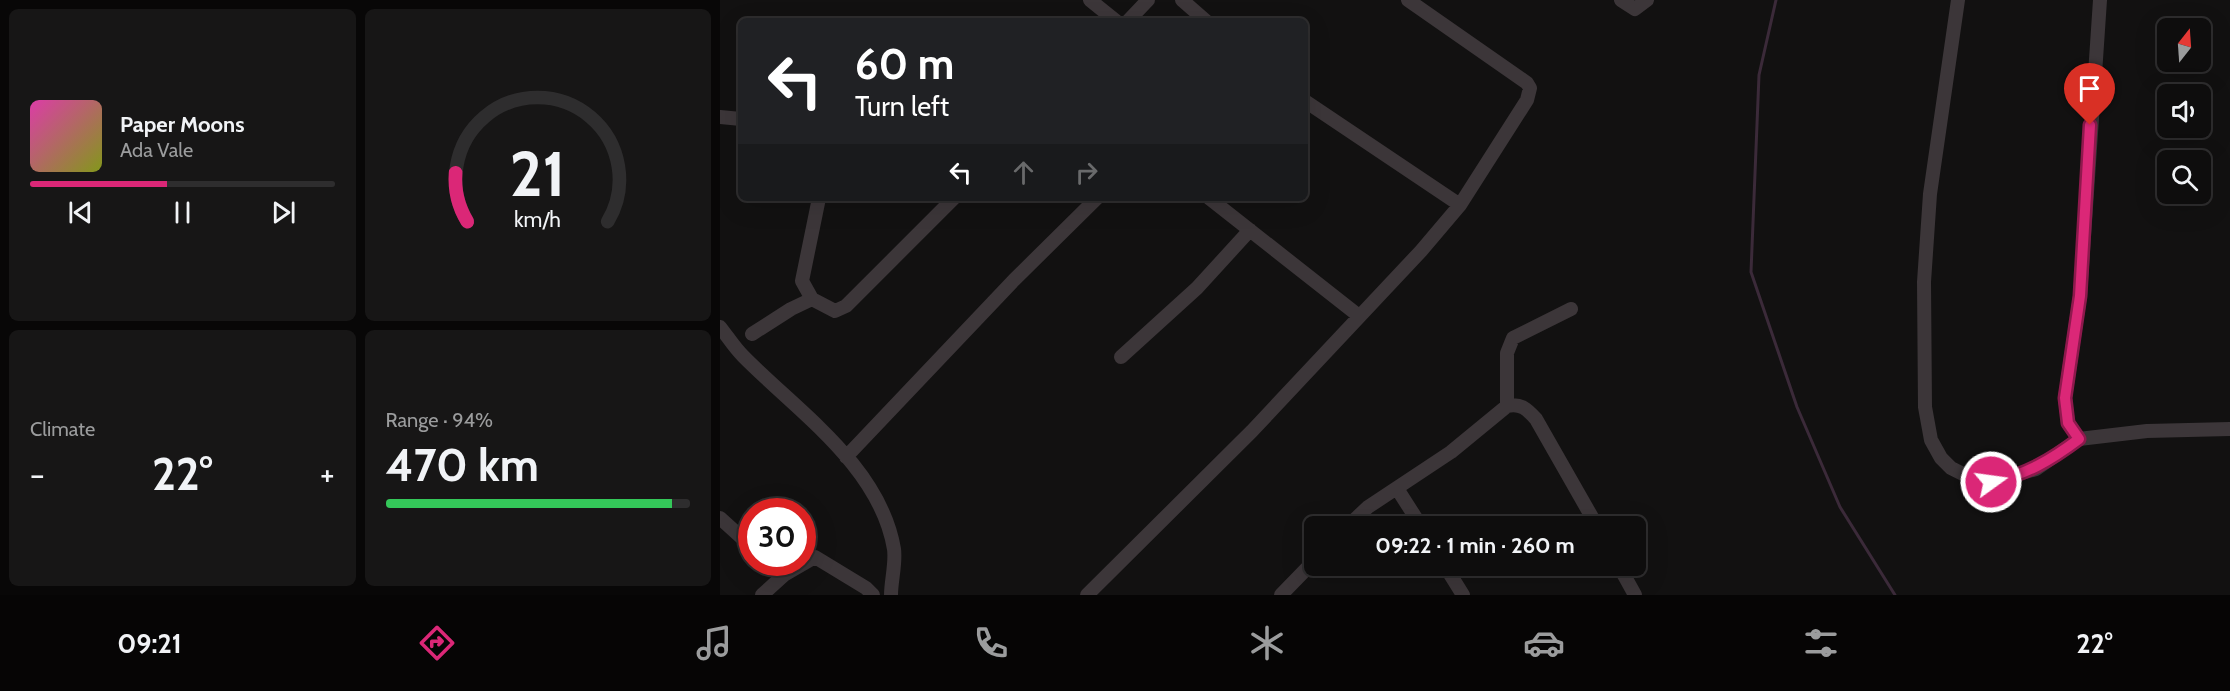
<!DOCTYPE html>
<html lang="en">
<head>
<meta charset="utf-8">
<style>
	:root { --surface:#0e0d0d; --page:#171616; --text:#f1f3f6; --muted:#9b9c9d; --line:#2e2d2e; --accent:#db2777 }
	body { margin:0; font-family:Cabin,sans-serif; background:var(--page); color:var(--text); height:100vh; display:flex; flex-direction:column; font-size:22px; white-space:nowrap }
	* { box-sizing:border-box; margin:0 }
	p { font-size:20px; color:var(--muted) }
	.icon { flex:none; width:33px; height:33px; fill:none; stroke:currentColor; stroke-width:2; stroke-linecap:round; stroke-linejoin:round }
	.map { position:relative; flex:1; overflow:hidden }
	.details { display:flex; flex-direction:column; gap:9px; padding:9px; background:#080707; width:720px }
	.details>* { flex:none }
	.top-card { position:absolute; left:18px; top:18px; width:570px; height:183px; border-radius:9px; box-shadow:0 6px 24px #0002,0 0 0 2px var(--line); background:#202124; color:#fff; overflow:hidden }
	.needle { width:39px; rotate:17deg }
	.fabs { position:absolute; left:1437px; top:18px; display:grid; gap:12px }
	.fabs a { display:grid; place-items:center; width:54px; height:54px; border-radius:9px; background:var(--surface); box-shadow:0 6px 24px #0002,0 0 0 2px var(--line); font-size:30px }
	.speed { position:absolute; left:18px; top:498px; display:flex; gap:12px; font-size:30px; font-weight:700; text-align:center }
	.speed>* { display:grid; place-content:center; width:78px; height:78px; border-radius:50%; background:var(--surface); box-shadow:0 6px 24px #0002,0 0 0 2px var(--line); line-height:1 }
	.speed .limit { border:9px solid #d22; background:#fff; color:#111 }
	.pin { position:absolute; display:grid; place-items:center; width:51px; height:51px; color:#fff; margin:-62px -26px; border-radius:50% 50% 50% 0; rotate:-45deg; box-shadow:0 0 6px #0007 }
	.pin .icon { rotate:45deg }
	.me { position:absolute; width:66px; margin:-33px; rotate:76deg; stroke-linejoin:round; filter:drop-shadow(0 0 4px #0008) }
	.turn { display:flex; align-items:center; gap:21px; height:126px; padding:0 18px; font-size:27px }
	.turn .icon { width:78px; height:78px; stroke-width:2.5 }
	.turn b { display:block; font-size:42px; line-height:51px }
	.lanes { display:flex; align-items:center; height:57px; padding:0 18px; background:#0003; justify-content:center; gap:30px; direction:ltr }
	.lanes .off { opacity:.35 }
	.big { font-size:45px; font-weight:700; line-height:1.1 }
	.details .tile { flex:1; display:flex; flex-direction:column; justify-content:center; gap:9px; min-width:0; padding:0 21px; border-radius:9px; background:var(--page) }
	.details .dial { align-items:center; gap:0 }
	.dial svg { height:156px; overflow:visible; fill:none; stroke:var(--line); stroke-width:7; stroke-linecap:round; text-anchor:middle }
	.dial text { fill:var(--text); stroke:none }
	.song { display:flex; align-items:center; gap:18px }
	.cover { width:72px; height:72px; border-radius:9px; background:linear-gradient(135deg,hsl(320 70% 55%),hsl(70 70% 35%)) }
	.played { height:6px; border-radius:3px; background:linear-gradient(90deg,var(--accent) 45%,var(--line) 45%) }
	.keys { display:flex; justify-content:space-around; direction:ltr }
	.heat { display:flex; justify-content:space-between; align-items:center; font-size:33px; direction:ltr }
	.charge { height:9px; border-radius:4px; background:linear-gradient(90deg,#34c759 94%,var(--line) 0) }
	.details .tiles { flex:1; display:grid; gap:9px; grid-template-columns:repeat(2,1fr) }
	.trip { position:absolute; left:584px; top:516px; width:342px; height:60px; border-radius:9px; background:var(--surface); box-shadow:0 6px 24px #0002,0 0 0 2px var(--line); font-weight:700; line-height:60px; text-align:center }
	.tab-bar { display:flex; height:96px; justify-content:space-around; align-items:center; background:#060505; color:var(--muted) }
	.tab-bar .icon { width:42px; height:42px }
	.tab-bar .active { color:var(--accent) }
	.tab-bar b { font-size:27px; color:var(--text) }
	main { display:flex; flex:1; min-height:0 }
	.map>svg:first-child { display:block }
	.lines { fill:none; stroke-linecap:round; stroke-linejoin:round }
	.stream { stroke:#3b2a39; stroke-width:3 }
	.minor { stroke:#3c3639; stroke-width:14 }
	.route-casing { stroke:#8e194d; stroke-width:15 }
	.route { stroke:#db2777; stroke-width:10 }
</style>
</head>
<body>
<main>
<section class="details">
<div class="tiles">
<div class="tile">
<div class="song"><i class="cover"></i><div><b>Paper Moons</b><p>Ada Vale</p></div></div>
<div class="played"></div>
<div class="keys"><svg class="icon" aria-label="previous" viewBox="0 0 24 24"><path d="M18 5L8 12l10 7zM5 5v14"/></svg><svg class="icon" aria-label="pause" viewBox="0 0 24 24"><path d="M8 5v14M16 5v14"/></svg><svg class="icon" aria-label="next" viewBox="0 0 24 24"><path d="M6 5l10 7-10 7zM19 5v14"/></svg></div>
</div>
<div class="tile dial"><svg viewBox="0 0 100 80">
<path d="M14 69A42 42 0 1 1 86 69"/>
<path d="M14 69A42 42 0 0 1 8 44" stroke="#db2777"/>
<text x="50" y="56" font-size="32" font-weight="700">21</text>
<text x="50" y="72" font-size="11">km/h</text>
</svg></div>
<div class="tile"><p>Climate</p>
<div class="heat"><a>−</a><b class="big">22°</b><a>+</a></div>
</div>
<div class="tile"><p>Range · 94%</p><b class="big">470 km</b><div class="charge"></div></div>
</div>
</section>
<div class="map">
<svg width="1510" height="595" viewBox="0 0 1510 595">
	<rect width="100%" height="100%" fill="#121111"/>
	<g class="lines">
		<!-- stream -->
		<path class="stream" d="M 1056,0 L 1039,75 L 1031,272 L 1077,407 L 1120,507 L 1175,595"/>
		<!-- minor -->
		<path class="minor" d="M 370,0 L 396,21
			M 462,0 L 486,21
			M 901,0 L 915,9 L 927,0
			M 1238,0 L 1210,194 L 1204,282 L 1205,407 L 1211,440 L 1221,458 L 1231,468 L 1249,477 L 1271,482 L 1316,469 L 1359,439 L 1427,431 L 1510,429
			M 408,21 L 428,0
			M 585,101 L 740,205
			M 0,117 L 21,119
			M 99,198 L 82,281 L 92,299 L 115,311 L 126,306 L 234,198
			M 489,198 L 639,316
			M 0,327 C 8,337 14,347 23,356 C 77,411 160,466 174,549 C 176,563 171,581 171,595
			M 32,334 L 71,309 L 92,299
			M 401,357 L 477,288 L 530,230
			M 787,406 L 787,353 L 793,338 L 851,309
			M 1359,439 L 1348,423 L 1345,398 L 1360,296 L 1380,0
			M 126,457 L 294,280 L 377,198
			M 678,490 L 701,526
			M 0,518 L 32,547
			M 628,526 L 648,507 L 731,452 L 787,406 C 801,403 807,409 816,419 L 877,526
			M 49,562 L 64,575
			M 725,566 L 743,595
			M 899,566 L 915,595
			M 42,595 L 64,575 L 95,557 L 146,588 L 153,595
			M 367,595 L 532,431 L 701,251 L 740,205 L 807,100 L 810,88 L 807,83 L 688,0
			M 561,595 L 594,561"/>
	</g>
	<g class="lines">
		<!-- route casing -->
		<g class="route-casing">
			<path id="route" d="M 1271,482 C 1306,475 1331,460 1359,439 L 1348,423 L 1345,398 L 1360,296 L 1370,125"/>
		</g>
		<!-- route -->
		<use href="#route" class="route"/>
	</g>
</svg>
<div class="fabs">
<a><svg class="needle" viewBox="-14 -14 28 28"><path d="M0-13l5 13h-10z" fill="#e53935"/><path d="M0 13l5-13h-10z" fill="#9b9c9d"/></svg></a>
<a><svg class="icon" aria-label="sound" viewBox="0 0 24 24"><path d="M4 9h4l5-4v14l-5-4H4zM17 9q2 3 0 6"/></svg></a>
<a><svg class="icon" aria-label="search" viewBox="0 0 24 24"><circle cx="10" cy="10" r="6"/><path d="M15 15l6 6"/></svg></a>
</div>
<div class="speed"><div class="limit">30</div></div>
<div class="pin" style="left:1370px;top:125px;background:#d93025"><svg class="icon" aria-label="arrive" viewBox="0 0 24 24"><path d="M6 21V4h12l-3 4 3 4H6"/></svg></div>
<svg class="me" style="left:1271px;top:482px" viewBox="-20 -20 40 40"><circle r="17" fill="#db2777" stroke="#fff" stroke-width="3"/><path d="M0-11L8 9 0 5-8 9z" fill="#fff"/></svg>
<div class="trip">09:22 · 1 min · 260 m</div>
<div class="top-card">
<div class="turn"><svg class="icon" aria-label="left" viewBox="0 0 24 24"><path d="M17 20v-9H6M10 6l-5 5 5 5"/></svg><div><b>60 m</b>Turn left</div></div>
<div class="lanes"><svg class="icon" aria-label="left" viewBox="0 0 24 24"><path d="M17 20v-9H6M10 6l-5 5 5 5"/></svg><svg class="icon off" aria-label="ahead" viewBox="0 0 24 24"><path d="M12 20V5M6 11l6-6 6 6"/></svg><svg class="icon off" aria-label="right" viewBox="0 0 24 24"><path d="M7 20v-9h11M14 6l5 5-5 5"/></svg></div>
</div>
</div>
</main>
<nav class="tab-bar">
<b>09:21</b>
<svg class="icon active" aria-label="directions" viewBox="0 0 24 24"><path d="M12 3l9 9-9 9-9-9zM9 14v-3h6M13 9l2 2-2 2"/></svg>
<svg class="icon" aria-label="music" viewBox="0 0 24 24"><path d="M9 18V5l10-2v13"/><circle cx="6" cy="18" r="3"/><circle cx="16" cy="16" r="3"/></svg>
<svg class="icon" aria-label="phone" viewBox="0 0 24 24"><path d="M5 4h4l2 5-3 2q2 4 5 5l2-3 5 2v4C11 20 4 13 5 4z"/></svg>
<svg class="icon" aria-label="climate" viewBox="0 0 24 24"><path d="M12 3v18M4 7l16 10M4 17L20 7"/></svg>
<svg class="icon" aria-label="car" viewBox="0 0 24 24"><path d="M5 17H2v-5l4-1 3-4h7l3 4 3 1v5h-3M9 17h6M6 11h13"/><circle cx="7" cy="17" r="2"/><circle cx="17" cy="17" r="2"/></svg>
<svg class="icon" aria-label="filters" viewBox="0 0 24 24"><path d="M4 7h16M4 17h16"/><circle cx="9" cy="7" r="2"/><circle cx="15" cy="17" r="2"/></svg>
<b>22°</b>
</nav>
</body>
</html>
